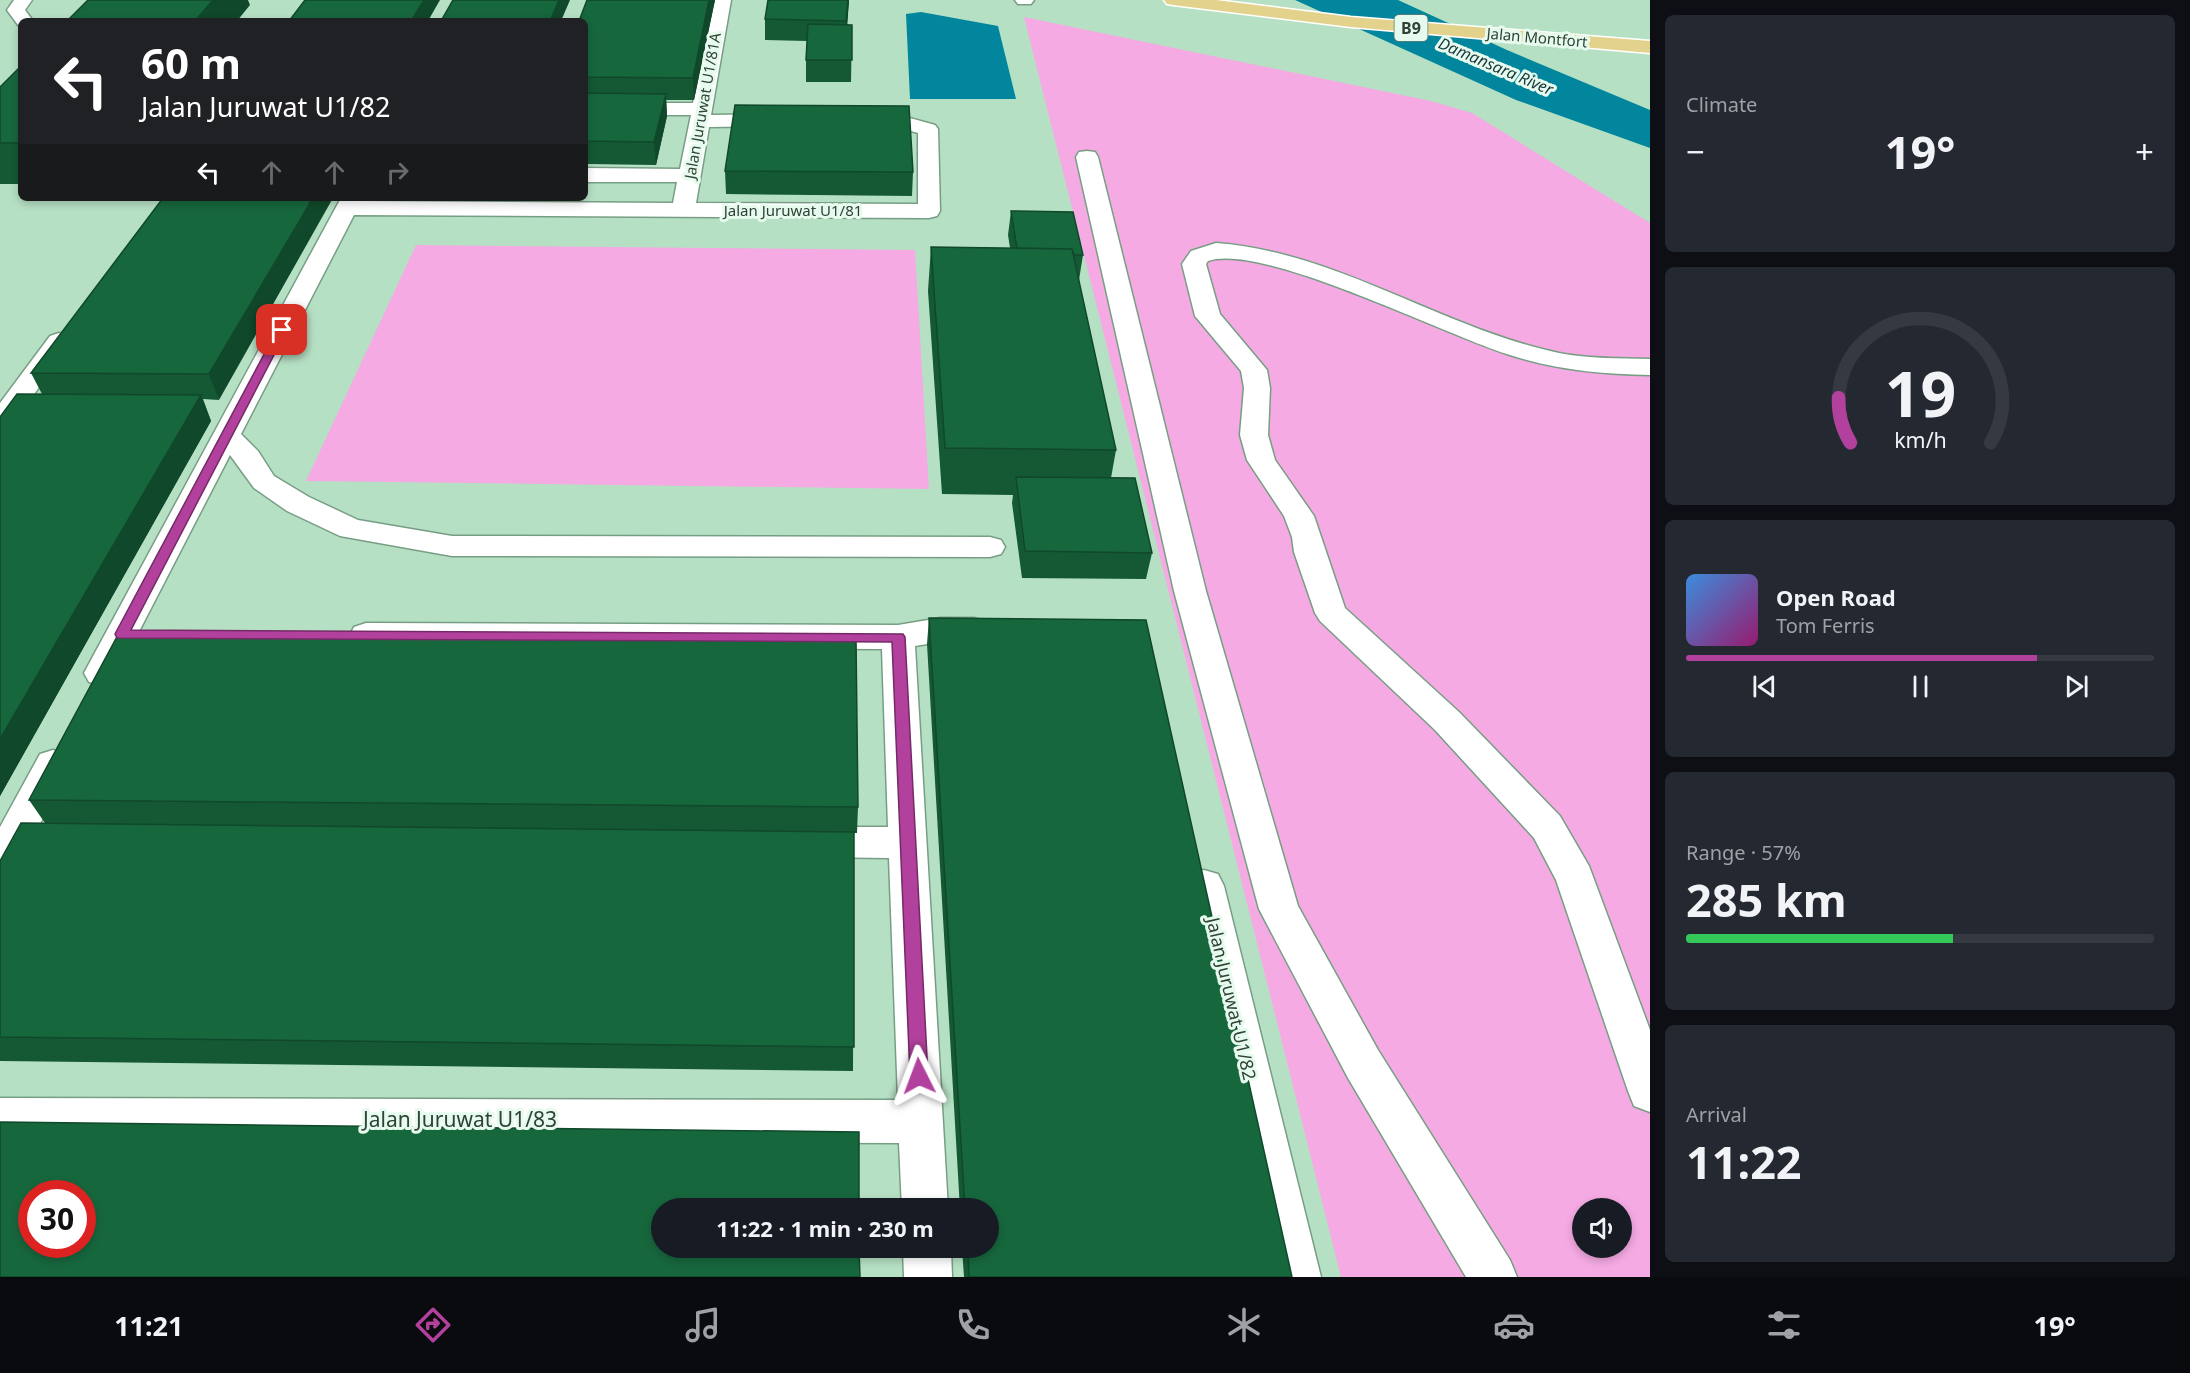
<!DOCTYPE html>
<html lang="en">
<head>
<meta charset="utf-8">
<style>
	:root { --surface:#171b24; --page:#242831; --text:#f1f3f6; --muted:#9ea1a6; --line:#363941; --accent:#b2419d }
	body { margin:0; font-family:"Noto Sans",sans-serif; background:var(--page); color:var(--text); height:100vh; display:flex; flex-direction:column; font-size:22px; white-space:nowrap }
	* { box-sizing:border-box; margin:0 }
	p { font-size:20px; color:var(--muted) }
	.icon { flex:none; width:33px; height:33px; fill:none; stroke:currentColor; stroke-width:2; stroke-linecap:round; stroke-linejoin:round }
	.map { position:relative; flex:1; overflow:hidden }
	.drawer { display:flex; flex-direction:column; gap:15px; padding:15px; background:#0d0f14; width:540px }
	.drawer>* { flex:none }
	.guide { position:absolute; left:18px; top:18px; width:570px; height:183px; border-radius:9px; box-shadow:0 3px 9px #0003; background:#202124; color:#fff; overflow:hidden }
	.fabs { position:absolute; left:1572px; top:1198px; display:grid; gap:12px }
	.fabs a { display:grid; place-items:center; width:60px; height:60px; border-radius:50%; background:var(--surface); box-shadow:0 3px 9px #0003; font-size:30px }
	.speed { position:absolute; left:18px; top:1180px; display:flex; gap:12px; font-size:30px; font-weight:700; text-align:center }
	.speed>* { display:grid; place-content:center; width:78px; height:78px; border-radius:50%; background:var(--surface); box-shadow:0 3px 9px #0003; line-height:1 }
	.speed .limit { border:9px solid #d22; background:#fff; color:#111 }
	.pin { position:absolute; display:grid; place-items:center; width:51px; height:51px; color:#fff; margin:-26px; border-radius:12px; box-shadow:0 3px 9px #0006 }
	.me { position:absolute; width:66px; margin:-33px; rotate:357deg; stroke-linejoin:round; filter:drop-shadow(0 0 4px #0008) }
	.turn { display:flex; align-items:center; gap:21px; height:126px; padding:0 24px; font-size:27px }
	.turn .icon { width:78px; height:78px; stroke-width:2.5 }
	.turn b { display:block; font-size:42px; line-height:51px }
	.lanes { display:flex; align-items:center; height:57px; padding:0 24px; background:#0003; justify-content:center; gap:30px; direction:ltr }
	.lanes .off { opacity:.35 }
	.big { font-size:45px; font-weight:700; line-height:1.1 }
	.drawer .widget { flex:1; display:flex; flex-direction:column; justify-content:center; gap:9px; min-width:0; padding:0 21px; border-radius:9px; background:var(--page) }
	.drawer .dial { align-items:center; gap:0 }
	.dial svg { height:156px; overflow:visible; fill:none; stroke:var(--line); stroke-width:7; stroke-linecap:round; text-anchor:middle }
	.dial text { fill:var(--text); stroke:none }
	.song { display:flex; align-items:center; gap:18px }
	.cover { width:72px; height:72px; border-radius:9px; background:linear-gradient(135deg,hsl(210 70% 55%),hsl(320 70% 35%)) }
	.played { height:6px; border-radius:3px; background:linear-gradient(90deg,var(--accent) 75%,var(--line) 75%) }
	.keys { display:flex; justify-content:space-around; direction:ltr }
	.heat { display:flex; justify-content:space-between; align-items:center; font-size:33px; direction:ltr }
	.charge { height:9px; border-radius:4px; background:linear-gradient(90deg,#34c759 57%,var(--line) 0) }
	.trip { position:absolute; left:651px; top:1198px; width:348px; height:60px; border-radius:30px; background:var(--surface); box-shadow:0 3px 9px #0003; font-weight:700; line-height:60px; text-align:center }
	.tabs { display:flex; height:96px; justify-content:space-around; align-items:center; background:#090b0e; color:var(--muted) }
	.tabs .icon { width:42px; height:42px }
	.tabs .on { color:var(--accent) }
	.tabs b { font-size:27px; color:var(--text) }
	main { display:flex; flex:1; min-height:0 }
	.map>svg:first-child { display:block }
	.green { fill:#f5aae3; fill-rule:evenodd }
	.water { fill:#01869d }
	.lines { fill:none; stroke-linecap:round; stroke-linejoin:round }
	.minor-casing { stroke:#779e84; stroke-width:3 }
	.major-casing { stroke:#fff; stroke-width:3 }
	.minor { fill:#fff; fill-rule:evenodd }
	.major { fill:#e3d28c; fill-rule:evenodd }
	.wall { fill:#145934 }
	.shaded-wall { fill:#10482b }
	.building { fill:#17673d; stroke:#10482b; stroke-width:1.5; fill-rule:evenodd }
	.route { fill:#b2419d; stroke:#742a66; stroke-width:1.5 }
	.labels { text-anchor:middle; stroke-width:6; stroke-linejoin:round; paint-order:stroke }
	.far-street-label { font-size:15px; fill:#304136; stroke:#e6fbed }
	.shield { fill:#e6fbed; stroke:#67796d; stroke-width:1.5 }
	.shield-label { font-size:16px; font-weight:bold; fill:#304136 }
	.far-water-label { font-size:16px; font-style:italic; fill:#17373f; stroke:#e6fbed }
	.street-label { font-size:18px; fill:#304136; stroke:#e6fbed }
	.near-street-label { font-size:21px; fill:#304136; stroke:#e6fbed }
</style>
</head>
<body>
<main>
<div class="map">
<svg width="1650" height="1277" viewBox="0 0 1650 1277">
	<rect width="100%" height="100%" fill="#b6e0c4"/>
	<!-- green -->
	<path class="green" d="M 1024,17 L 1431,101 L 1472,113 L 1650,223 L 1650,1277 L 1341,1277 ZM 1582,1209 L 1622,1209 L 1622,1248 L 1582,1248 Z
		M 416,245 L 915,250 L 929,489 L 306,481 Z"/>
	<!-- water -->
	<path class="water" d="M 1295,0 L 1398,0 L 1507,50 L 1650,110 L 1650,148 L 1516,100 Z
		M 921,12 L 998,26 L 1016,99 L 910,99 L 906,14 Z"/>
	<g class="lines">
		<!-- minor casing -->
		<g class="minor-casing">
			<path id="minor" d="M 14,0 L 32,0 L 25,10 L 33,21 L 21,21 L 21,26 L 18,25 L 7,10 Z
				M 713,0 L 731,0 L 711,115 L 777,114 L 784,116 L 787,120 L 784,124 L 777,126 L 709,127 L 696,203 L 918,204 L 918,133 L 893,126 L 857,124 L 854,120 L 857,116 C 883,109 910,118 935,125 L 938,129 L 940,211 L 937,216 L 929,218 L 354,215 L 241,434 L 258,451 L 274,476 L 309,497 L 358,520 L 452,536 L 990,537 L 1001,540 L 1005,547 L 1001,554 L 990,557 L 452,556 L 340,536 L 287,511 L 254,488 L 230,455 L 113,682 L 101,685 L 89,682 L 84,673 L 341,198 L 363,198 L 361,201 L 673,203 L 677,182 L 585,182 L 585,168 L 680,169 L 691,115 L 585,115 L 585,103 L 693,103 Z
				M 1015,0 L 1034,0 L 1031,4 L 1018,4 Z
				M 1087,151 L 1095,152 L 1098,157 L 1206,591 L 1298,906 L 1378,1050 L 1510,1260 L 1517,1277 L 1466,1277 L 1348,1078 L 1259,909 L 1174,591 L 1076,157 L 1079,152 Z
				M 1216,243 C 1338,252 1441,328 1559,353 C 1589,359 1620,358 1650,359 L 1650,375 C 1601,374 1557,370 1510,355 C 1447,336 1262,242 1208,261 L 1206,264 L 1220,314 L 1267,370 L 1270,388 L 1268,435 L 1275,460 L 1314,516 L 1345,608 L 1459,712 L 1560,816 L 1589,866 L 1650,1030 L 1650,1112 L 1634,1106 L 1628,1091 L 1556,880 L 1534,838 L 1435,730 L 1320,621 L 1315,613 L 1294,552 L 1292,537 L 1284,516 L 1247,460 L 1240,435 L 1244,388 L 1241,371 L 1195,316 L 1182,264 L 1191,251 Z
				M 59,333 L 68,336 L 72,341 L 10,428 L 0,430 L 0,403 L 50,336 Z
				M 940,618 L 974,618 L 986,622 L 990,630 L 986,638 L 974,642 L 940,642 L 915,646 L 948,1209 L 902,1209 L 899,1143 L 0,1140 L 0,1098 L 898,1100 L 889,858 L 808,857 L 795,853 L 789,842 L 795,831 L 808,827 L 888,827 L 882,649 L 366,647 L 354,643 L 350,635 L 354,627 L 366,623 L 898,625 Z
				M 53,750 L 66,754 L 71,764 L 14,874 L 0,879 L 0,827 L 40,754 Z
				M 1204,870 L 1218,874 L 1224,886 L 1321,1277 L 1273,1277 L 1184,886 L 1190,874 Z
				M 903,1248 L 951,1248 L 952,1277 L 904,1277 Z"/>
		</g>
		<!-- major casing -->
		<g class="major-casing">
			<path id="major" d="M 1164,0 L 1216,0 L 1351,17 L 1650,41 L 1650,53 L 1351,27 L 1173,5 L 1167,4 Z"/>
		</g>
		<!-- minor -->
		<use href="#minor" class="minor"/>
		<!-- major -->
		<use href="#major" class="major"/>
	</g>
	<!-- wall -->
	<path class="wall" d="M 587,0 L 715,0 L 694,100 L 666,100 L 667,116 L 656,165 L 585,164 L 585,21 Z
		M 849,0 L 847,25 L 852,25 L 851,82 L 806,82 L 806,60 L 807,41 L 765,40 L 765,19 Z
		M 21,66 L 21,184 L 0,184 L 0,87 Z
		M 725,171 L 913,172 L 912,196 L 726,194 Z
		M 163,198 L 219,400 L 203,399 L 211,421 L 0,796 L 0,417 L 42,394 L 31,373 Z
		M 1011,211 L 1083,255 L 1079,280 L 1116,450 L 1111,478 L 1152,553 L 1146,579 L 1022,578 L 1012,503 L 1013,495 L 942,494 L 928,291 L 931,247 L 1010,248 L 1008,235 Z
		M 929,618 L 1292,1277 L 964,1277 L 962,1248 L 988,1248 L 988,1209 L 960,1209 L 927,644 Z
		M 29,800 L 858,807 L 857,833 L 854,833 L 853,1071 L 0,1061 L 0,861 L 45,823 Z"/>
	<!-- shaded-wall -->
	<path class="shaded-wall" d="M 213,0 L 248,0 L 250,5 L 237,21 L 195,21 Z
		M 424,0 L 440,0 L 428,21 L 411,21 Z
		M 559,0 L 570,0 L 561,21 L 550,21 Z
		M 709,0 L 715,0 L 694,100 L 693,78 Z
		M 848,0 L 849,0 L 846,42 L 846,21 Z
		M 666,94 L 667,116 L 656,165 L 654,142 Z
		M 313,198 L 333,198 L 219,400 L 209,374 Z
		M 201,395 L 211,421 L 0,796 L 0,739 Z"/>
	<!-- building -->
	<path class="building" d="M 88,0 L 213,0 L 195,21 L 67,21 Z
		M 305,0 L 424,0 L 411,21 L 289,21 Z
		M 453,0 L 559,0 L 550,21 L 441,21 Z
		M 587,0 L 709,0 L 693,78 L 585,77 L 585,21 L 579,21 Z
		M 768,0 L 848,0 L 846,21 L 765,19 Z
		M 808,24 L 852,25 L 852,60 L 806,60 Z
		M 21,66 L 21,143 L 0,143 L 0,87 Z
		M 585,93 L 666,94 L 654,142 L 585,141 Z
		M 735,105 L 909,106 L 913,172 L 725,171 Z
		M 163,198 L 313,198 L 209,374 L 31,373 Z
		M 1011,211 L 1073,212 L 1083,255 L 1074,255 L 1072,249 L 1017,248 Z
		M 931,247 L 1072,249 L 1116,450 L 945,448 Z
		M 17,394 L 201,395 L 0,739 L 0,417 Z
		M 1016,477 L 1135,478 L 1152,553 L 1025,551 Z
		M 929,618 L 1146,620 L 1292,1277 L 969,1277 L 968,1248 L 988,1248 L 988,1209 L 965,1209 Z
		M 119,633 L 856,639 L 858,807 L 29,800 Z
		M 21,823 L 854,832 L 854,1047 L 0,1037 L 0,861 Z
		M 0,1122 L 859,1132 L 859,1209 L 662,1209 L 662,1248 L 859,1248 L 860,1277 L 0,1277 ZM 32,1194 L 82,1194 L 82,1245 L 32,1245 Z"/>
	<!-- route -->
	<path class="route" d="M 282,327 L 287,330 L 131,630 L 903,634 L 905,637 L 928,1076 L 925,1081 L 919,1084 L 912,1081 L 910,1076 L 892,642 L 117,638 L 115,634 L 277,330 Z"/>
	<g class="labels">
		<!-- far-street labels -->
		<g class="far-street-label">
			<text transform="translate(1537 38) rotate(5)" y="5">Jalan Montfort</text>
			<text transform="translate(703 106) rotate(-80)" y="5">Jalan Juruwat U1/81A</text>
			<text x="793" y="216">Jalan Juruwat U1/81</text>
		</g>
		<!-- shield labels -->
		<rect class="shield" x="1394.5" y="15" width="33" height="26" rx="4.5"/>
		<g class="shield-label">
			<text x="1411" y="34">B9</text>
		</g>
		<!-- far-water labels -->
		<g class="far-water-label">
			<text transform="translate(1496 66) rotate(23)" y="6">Damansara River</text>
		</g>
		<!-- street labels -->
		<g class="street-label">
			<text transform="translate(1231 999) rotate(77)" y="6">Jalan Juruwat U1/82</text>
		</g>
		<!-- near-street labels -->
		<g class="near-street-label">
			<text x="460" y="1127">Jalan Juruwat U1/83</text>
		</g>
	</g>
</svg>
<div class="fabs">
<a><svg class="icon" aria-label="sound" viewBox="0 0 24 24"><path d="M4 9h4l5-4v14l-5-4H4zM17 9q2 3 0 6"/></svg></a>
</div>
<div class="speed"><div class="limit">30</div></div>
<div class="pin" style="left:282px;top:330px;background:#d93025"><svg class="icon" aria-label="arrive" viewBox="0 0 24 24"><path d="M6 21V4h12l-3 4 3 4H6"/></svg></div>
<svg class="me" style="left:919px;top:1076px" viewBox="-20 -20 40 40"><path d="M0-17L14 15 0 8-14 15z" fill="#b2419d" stroke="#fff" stroke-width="4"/></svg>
<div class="trip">11:22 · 1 min · 230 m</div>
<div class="guide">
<div class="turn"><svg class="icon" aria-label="left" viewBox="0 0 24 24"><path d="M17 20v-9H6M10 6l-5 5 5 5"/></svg><div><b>60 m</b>Jalan Juruwat U1/82</div></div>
<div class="lanes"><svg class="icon" aria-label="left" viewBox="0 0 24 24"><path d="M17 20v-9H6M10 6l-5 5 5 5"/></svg><svg class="icon off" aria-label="ahead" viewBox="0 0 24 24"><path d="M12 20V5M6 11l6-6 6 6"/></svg><svg class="icon off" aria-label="ahead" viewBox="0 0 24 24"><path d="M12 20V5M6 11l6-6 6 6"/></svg><svg class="icon off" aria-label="right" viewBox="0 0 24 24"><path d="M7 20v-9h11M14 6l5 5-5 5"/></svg></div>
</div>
</div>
<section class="drawer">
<div class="widget"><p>Climate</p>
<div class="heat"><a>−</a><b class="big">19°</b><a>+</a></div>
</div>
<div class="widget dial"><svg viewBox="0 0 100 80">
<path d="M14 69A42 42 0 1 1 86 69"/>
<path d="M14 69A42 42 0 0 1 8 46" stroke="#b2419d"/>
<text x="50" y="56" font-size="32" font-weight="700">19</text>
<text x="50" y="72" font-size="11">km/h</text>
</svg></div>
<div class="widget">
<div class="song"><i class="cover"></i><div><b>Open Road</b><p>Tom Ferris</p></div></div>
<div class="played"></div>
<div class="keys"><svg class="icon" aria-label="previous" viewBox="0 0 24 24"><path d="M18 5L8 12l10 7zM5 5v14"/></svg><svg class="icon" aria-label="pause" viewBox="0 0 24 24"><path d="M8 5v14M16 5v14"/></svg><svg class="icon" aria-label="next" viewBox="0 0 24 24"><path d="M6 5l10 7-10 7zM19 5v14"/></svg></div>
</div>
<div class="widget"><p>Range · 57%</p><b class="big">285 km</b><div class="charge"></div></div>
<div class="widget"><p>Arrival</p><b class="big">11:22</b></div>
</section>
</main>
<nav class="tabs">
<b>11:21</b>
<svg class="icon on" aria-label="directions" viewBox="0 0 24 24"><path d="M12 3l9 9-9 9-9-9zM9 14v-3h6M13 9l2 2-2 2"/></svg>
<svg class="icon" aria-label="music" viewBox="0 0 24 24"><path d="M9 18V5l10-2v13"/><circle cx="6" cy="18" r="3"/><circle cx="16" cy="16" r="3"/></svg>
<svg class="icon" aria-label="phone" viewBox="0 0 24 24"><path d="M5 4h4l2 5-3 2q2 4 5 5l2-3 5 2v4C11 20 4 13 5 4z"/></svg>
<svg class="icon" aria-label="climate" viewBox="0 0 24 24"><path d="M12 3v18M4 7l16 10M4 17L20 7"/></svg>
<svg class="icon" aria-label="car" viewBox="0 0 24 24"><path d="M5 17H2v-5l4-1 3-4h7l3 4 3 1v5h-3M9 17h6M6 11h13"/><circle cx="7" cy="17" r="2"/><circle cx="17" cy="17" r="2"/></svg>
<svg class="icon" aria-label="filters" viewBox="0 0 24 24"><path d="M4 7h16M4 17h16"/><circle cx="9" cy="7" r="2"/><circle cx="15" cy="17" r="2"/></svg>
<b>19°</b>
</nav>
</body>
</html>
